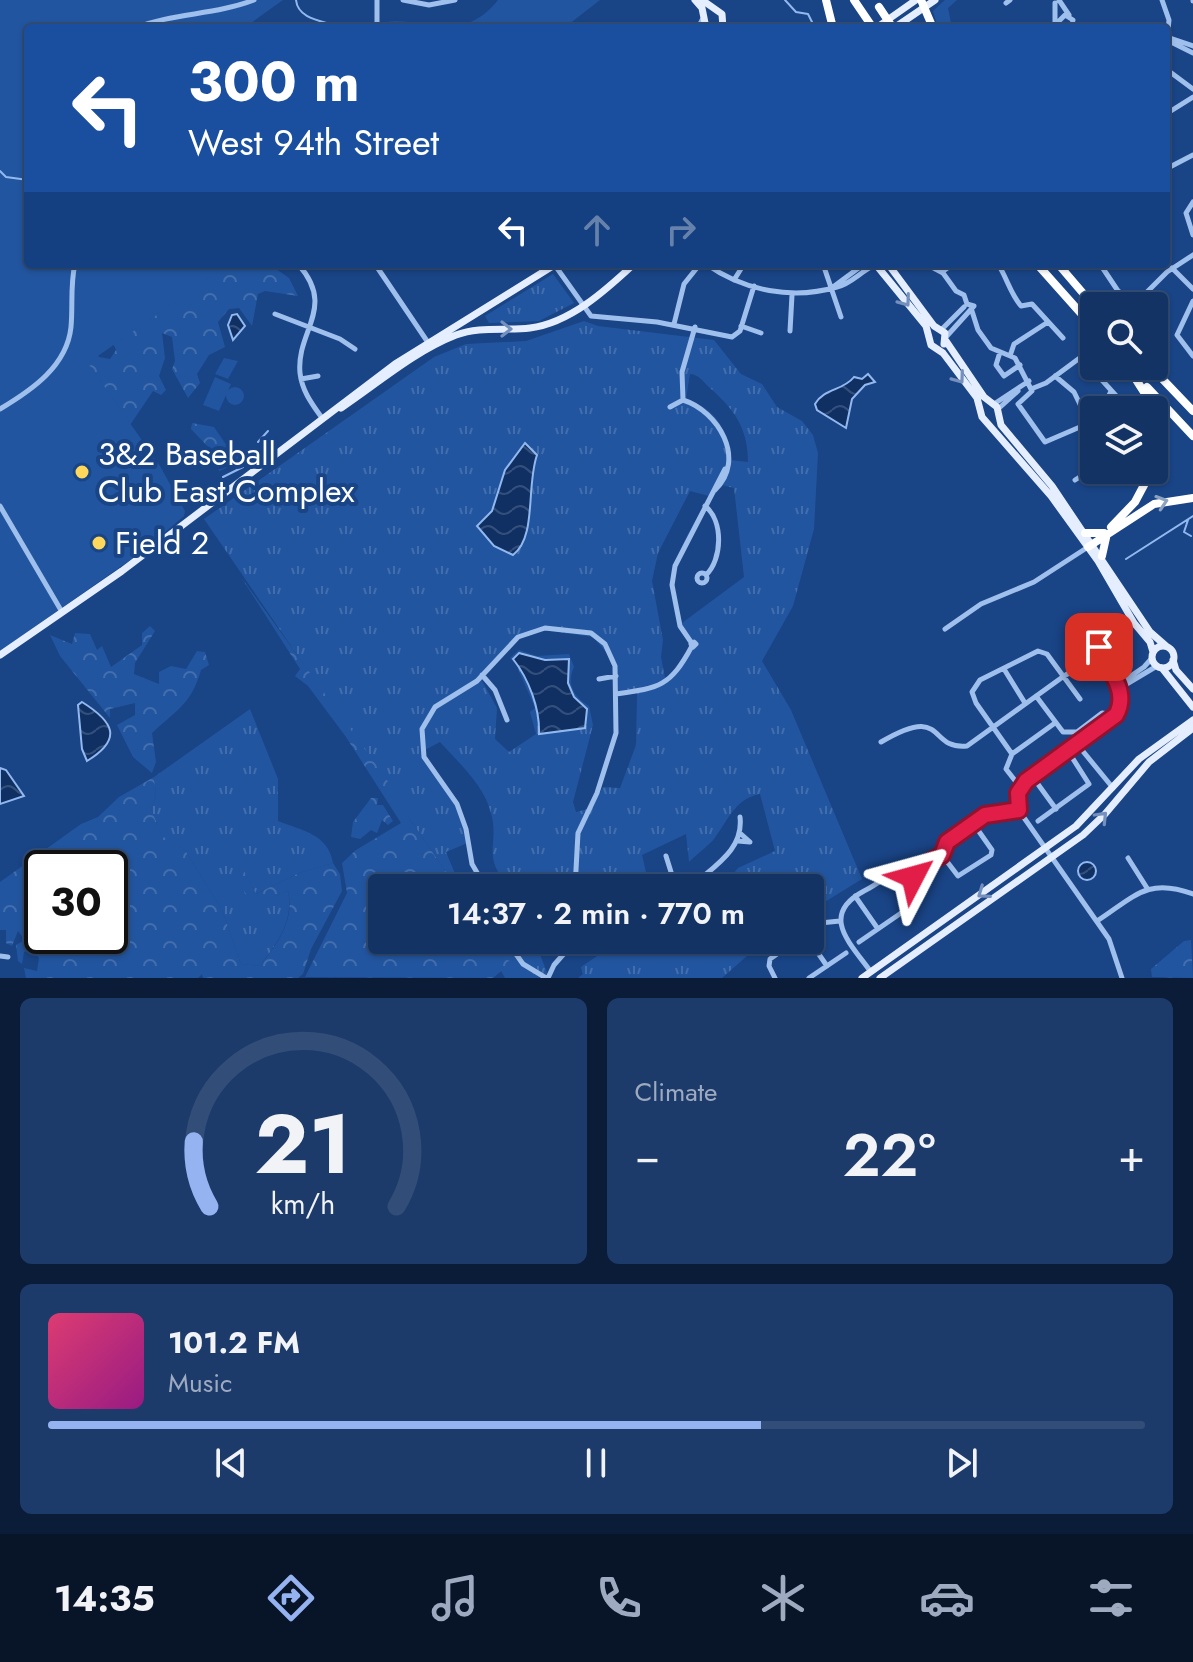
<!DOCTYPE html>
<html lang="en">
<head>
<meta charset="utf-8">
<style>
	:root { --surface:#133364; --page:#1c3b6a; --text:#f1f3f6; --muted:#9daabf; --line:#324e78; --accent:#95b2f1 }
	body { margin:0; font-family:Jost,sans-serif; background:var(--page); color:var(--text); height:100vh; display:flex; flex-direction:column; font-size:30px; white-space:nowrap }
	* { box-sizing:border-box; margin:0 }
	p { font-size:26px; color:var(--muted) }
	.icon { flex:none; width:44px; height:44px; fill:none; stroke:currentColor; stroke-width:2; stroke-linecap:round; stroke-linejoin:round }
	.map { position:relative; height:978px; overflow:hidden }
	.drawer { display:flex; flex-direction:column; gap:20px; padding:20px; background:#0a1c37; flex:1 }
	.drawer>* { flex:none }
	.hud { position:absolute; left:24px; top:24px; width:1146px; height:244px; border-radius:8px; box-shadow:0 2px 6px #0004,0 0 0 2px var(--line); background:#1a4fa0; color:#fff; overflow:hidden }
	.controls { position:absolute; left:1080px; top:292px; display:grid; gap:16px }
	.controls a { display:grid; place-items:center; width:88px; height:88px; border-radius:8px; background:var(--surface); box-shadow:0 2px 6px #0004,0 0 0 2px var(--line); font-size:40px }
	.speed { position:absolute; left:24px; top:850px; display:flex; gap:16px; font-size:40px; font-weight:700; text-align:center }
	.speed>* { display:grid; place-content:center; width:104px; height:104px; border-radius:50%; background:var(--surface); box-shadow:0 2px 6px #0004,0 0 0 2px var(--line); line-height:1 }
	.speed .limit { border:4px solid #111; border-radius:12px; background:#fff; color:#111 }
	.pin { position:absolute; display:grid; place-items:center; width:68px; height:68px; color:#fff; margin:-34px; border-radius:16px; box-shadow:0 4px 12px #0006 }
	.me { position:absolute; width:88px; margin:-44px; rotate:51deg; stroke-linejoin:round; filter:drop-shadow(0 0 6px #0008) }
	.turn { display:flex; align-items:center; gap:28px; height:168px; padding:0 32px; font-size:36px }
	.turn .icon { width:104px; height:104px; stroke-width:2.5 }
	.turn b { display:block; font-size:56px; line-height:68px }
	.lanes { display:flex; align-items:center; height:76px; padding:0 32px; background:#0003; justify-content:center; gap:40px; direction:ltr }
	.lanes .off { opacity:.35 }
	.big { font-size:60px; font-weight:600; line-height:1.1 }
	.drawer .widget { flex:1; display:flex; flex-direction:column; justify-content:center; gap:12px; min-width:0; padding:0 28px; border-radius:12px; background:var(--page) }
	.drawer .dial { align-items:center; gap:0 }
	.dial svg { height:208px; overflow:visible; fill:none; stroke:var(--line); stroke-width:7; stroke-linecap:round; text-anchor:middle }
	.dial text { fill:var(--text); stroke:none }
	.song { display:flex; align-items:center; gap:24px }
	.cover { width:96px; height:96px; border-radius:12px; background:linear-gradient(135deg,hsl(340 70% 55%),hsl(310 70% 35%)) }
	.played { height:8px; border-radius:4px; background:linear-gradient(90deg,var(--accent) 65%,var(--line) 65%) }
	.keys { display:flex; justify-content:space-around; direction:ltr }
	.heat { display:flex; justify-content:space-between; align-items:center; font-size:44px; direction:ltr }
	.drawer .tiles { flex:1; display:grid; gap:20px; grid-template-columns:1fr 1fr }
	.widget:last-child { grid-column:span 2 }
	.trip { position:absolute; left:368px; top:874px; width:456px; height:80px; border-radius:8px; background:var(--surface); box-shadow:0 2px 6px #0004,0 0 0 2px var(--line); font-weight:600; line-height:80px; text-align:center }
	.menu { display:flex; height:128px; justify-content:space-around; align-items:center; background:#081428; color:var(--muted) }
	.menu .icon { width:56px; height:56px }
	.menu .selected { color:var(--accent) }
	.menu b { font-size:36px; color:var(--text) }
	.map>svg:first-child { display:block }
	.grass { fill:url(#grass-tufts); fill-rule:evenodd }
	.forest { fill:url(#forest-crowns); fill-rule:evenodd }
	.park { fill:#22559f }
	.water { fill:url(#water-waves); stroke:#92b9ef; stroke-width:2 }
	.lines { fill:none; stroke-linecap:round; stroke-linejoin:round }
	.stream { stroke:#92b9ef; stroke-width:2 }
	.minor { stroke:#9fbfec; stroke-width:5 }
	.major { stroke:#e5eeff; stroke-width:7 }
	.highway { stroke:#fff; stroke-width:8 }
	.highway-bridge { stroke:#fff; stroke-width:8 }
	.oneway { stroke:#7590bc }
	.oneway2 { stroke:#8ca2c2 }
	.route-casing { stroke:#92132f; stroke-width:20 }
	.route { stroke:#e11d48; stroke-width:14 }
	.poi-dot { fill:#ffd75b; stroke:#194486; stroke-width:3 }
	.labels { text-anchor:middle; stroke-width:8; stroke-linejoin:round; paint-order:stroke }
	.poi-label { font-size:32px; fill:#fff; stroke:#194486; text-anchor:start }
</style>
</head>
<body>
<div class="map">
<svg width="1193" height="978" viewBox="0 0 1193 978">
	<defs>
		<pattern id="grass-tufts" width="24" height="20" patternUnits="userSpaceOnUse" patternTransform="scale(2)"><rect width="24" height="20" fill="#22559f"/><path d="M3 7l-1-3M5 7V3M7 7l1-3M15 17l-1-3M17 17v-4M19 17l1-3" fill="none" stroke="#436ead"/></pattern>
		<pattern id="forest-crowns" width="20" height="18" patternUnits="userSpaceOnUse" patternTransform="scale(2)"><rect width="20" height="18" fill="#22559f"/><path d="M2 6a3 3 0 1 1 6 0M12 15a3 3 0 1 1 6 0" fill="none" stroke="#436ead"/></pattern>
		<pattern id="water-waves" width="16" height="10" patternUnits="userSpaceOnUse" patternTransform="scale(2)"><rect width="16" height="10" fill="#103064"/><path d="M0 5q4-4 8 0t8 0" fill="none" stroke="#344f7b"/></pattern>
	</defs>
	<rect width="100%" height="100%" fill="#194486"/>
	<!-- grass -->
	<path class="grass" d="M 945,0 L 957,0 L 948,8 L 952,28 L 938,28 L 933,11 Z
		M 553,274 L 574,303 L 539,321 L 489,323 L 485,316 Z
		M 584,321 L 598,326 L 714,340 L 741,374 L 762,384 L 777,407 L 802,421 L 813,435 L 818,453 L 814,529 L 793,606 L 762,661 L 791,710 L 862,879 L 810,911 L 810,888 L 721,888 L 738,868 L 775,851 L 760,794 C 734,799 728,821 714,839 C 707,847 697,854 689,862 L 686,834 L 642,855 L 648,881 L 632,888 L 510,888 C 480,855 500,845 491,813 C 484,785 458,762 440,742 L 423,751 C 438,787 465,797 470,842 L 446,852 L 461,888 L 457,888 L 204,519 L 434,357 L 466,344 L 526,341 ZM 690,374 C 700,375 702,381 710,388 C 735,410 748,429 748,462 L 730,460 C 730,430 714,408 686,399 ZM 722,485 L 734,488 L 744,577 L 682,623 C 680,613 676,602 675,592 C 671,557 701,512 722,485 ZM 690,491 L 709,496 C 675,558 656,579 690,647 L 676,669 L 665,678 L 661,657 L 663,640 L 652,581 L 658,553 ZM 543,630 L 593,637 L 612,659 L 614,693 L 637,694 L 636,745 L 620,788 L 603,787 L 592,808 L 576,812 L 573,802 L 593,725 L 589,706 C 574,697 566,684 574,667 L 569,654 L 537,656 L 519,650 L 510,658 L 516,664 L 535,708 L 530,712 L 536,734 L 509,752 L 495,739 L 497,708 L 481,679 L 519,638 Z
		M 250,709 L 278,779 L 278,821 C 303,831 328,834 333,863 L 299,873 L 256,894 L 244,872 L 254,904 L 288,891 C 294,921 278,942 260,966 L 241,964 L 222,910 L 185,850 L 162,837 L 151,809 L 156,796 L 154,777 Z
		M 484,940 L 508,940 L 512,948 L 530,940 L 546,940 L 538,949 L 549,978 L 505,978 Z
		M 617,940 L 765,940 L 722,978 L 578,978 L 583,974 L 581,967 L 597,956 L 601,947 Z"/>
	<!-- forest -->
	<path class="forest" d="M 78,264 L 269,264 L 289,278 L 298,296 L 265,291 L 258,294 L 252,326 L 239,308 L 229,309 L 218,322 L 225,347 L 209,355 L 197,374 L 200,383 L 188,398 L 172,369 L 175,361 L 172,337 L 162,333 L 165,358 L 159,376 L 166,390 L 161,395 L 153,391 L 130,425 L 95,375 L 84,370 L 94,347 L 99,357 L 110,359 L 116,350 Z
		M 192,423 L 214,427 L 225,443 L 244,461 L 219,471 L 210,449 L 191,429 Z
		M 241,577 L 397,794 L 409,818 L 457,888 L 382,888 L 382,940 L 489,940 L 503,958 L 512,962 L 493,978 L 305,977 L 347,893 L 342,863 L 356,850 L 401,823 L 346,737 L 308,686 L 295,676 L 300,669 Z
		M 150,626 L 155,631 L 135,663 L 134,674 L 159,684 L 159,672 L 171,666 L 186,669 L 197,651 L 205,652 L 209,665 L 201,670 C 191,705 176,710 152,733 L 156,762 L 152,773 L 133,757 L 117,725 L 135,715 L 135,703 L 110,709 L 110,718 L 60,656 L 50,635 L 72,644 L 75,633 L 90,634 L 97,650 L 102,646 L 111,667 L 142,645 L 142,633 Z
		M 154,777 L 156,796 L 151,809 L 162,836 L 185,850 L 222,910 L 241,964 L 260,966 C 278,943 295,920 288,891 L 254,905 L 236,880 L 244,871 L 256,894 L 299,873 L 333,863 L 340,874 L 342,891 L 311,949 L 303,974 L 298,978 L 203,978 L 202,974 L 198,978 L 26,978 L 24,968 L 37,971 L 39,958 L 31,949 L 24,952 L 22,964 L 18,961 L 16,945 L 25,940 L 18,931 L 12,946 L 6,943 L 6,930 L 0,930 L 0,882 L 81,824 L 98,817 L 119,797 ZM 42,868 L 110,868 L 110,936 L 42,936 Z
		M 371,798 L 378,798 L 377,805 L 383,805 L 393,821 L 388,825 L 382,820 L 377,833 L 371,830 L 360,839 L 351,837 L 353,822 Z
		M 1191,940 L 1193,978 L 1152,977 L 1151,969 L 1184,941 Z"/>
	<!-- park -->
	<path class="park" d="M 0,0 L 283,0 L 244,28 L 28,28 L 28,264 L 214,264 L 219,271 L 88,363 L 160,466 L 185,511 L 184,516 L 143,551 L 0,651 Z
		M 498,0 L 600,0 L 564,28 L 377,28 L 376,24 C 419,11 458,50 498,0 Z
		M 224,358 L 238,361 L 228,379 L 215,374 Z
		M 215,377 L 231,384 L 219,411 L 203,405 Z
		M226 396a9 9 0 1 1 18 0a9 9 0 1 1-18 0Z"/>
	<!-- water -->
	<path class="water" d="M 237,314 L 245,326 L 233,340 L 228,325 L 232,315 Z
		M 868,374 L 875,382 L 865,385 L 852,399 L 846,428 L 817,410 L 815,404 C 824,388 843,391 854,377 L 862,379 Z
		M 525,443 L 537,455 C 526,486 537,537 513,555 L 494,546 L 477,526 L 492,511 L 505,470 Z
		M 519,653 L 545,660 L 569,659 L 568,683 L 574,697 L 587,709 L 585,728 L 539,734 C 540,709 529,679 513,659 Z
		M 82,702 C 114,722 123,739 87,761 L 82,749 L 78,705 Z
		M 0,768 L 6,770 L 24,796 L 0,804 Z
		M1078 871a9 9 0 1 1 18 0a9 9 0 1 1-18 0Z"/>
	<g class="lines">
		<!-- stream -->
		<path class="stream" d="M 296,0 C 298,21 327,21 342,28
			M 785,0 L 796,12 L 808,14 L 815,28
			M 0,171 L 6,177 L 28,180
			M 258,442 L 268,431
			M 223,477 L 243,467
			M 1188,520 L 1184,532 L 1191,536
			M 1126,559 L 1193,516"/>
		<!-- minor -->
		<path class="minor" d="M 377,0 L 377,28
			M 403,0 L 429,5 L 455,0
			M 1059,0 L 1069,15
			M 1162,0 L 1169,20 L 1167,40
			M 1193,0 L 1193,1
			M 1006,3 L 1010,0
			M 1055,27 L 1055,3
			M 135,28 C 173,13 215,15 254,0
			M 698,28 L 702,20
			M 1062,28 L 1059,21 L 1065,15 L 1073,20 L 1071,28
			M 1167,37 L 1193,46
			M 1167,40 L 1193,53
			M 1166,69 L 1193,89
			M 1166,114 L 1193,97
			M 1166,169 L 1193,155
			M 1193,202 L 1186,213 L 1193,235
			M 298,264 C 337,308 296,330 300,373 C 302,391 312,404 322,418
			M 375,264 L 429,344
			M 554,264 L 591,316 L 657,322 L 732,337 L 740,331 L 754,286
			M 620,264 L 626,271
			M 706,264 C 744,291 793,300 837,287 C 851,284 861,271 875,265
			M 823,264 L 841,317
			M 926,264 L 943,273 L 956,291 L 964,295 L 967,304 L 974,306 L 946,337
			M 998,264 C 1007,278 1010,293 1021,306 L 1032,304 L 1063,338
			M 1100,264 L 1118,291 L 1131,299 L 1147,292 L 1167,272 L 1193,255
			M 1172,268 L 1193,289
			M 942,272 L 953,264
			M 734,280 L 744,264
			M 833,287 L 864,264
			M 1193,301 L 1177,335 L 1193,356
			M 972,311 L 978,330 L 991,348 L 1015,358 L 1032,391 L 1018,404 L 1045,442 L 1094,421
			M 275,314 L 340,339 L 355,349
			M 674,324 L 684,284 L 700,264
			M 741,326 L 761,333
			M 695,327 L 682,372 L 683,400 C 718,411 747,459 715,490
			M 941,330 L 964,307
			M 790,331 L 792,295
			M 1000,352 L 996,365 L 1004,376 L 1020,365
			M 1010,356 L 1014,344 L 1048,322
			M 1055,376 L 1074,392 L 1089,423
			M 301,379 L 318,376
			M 1031,389 L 1046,383 L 1081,357 L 1129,410
			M 994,404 L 1029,381
			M 670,407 L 683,400
			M 0,409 C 32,390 67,366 71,327 C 73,306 70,285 75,264
			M 998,409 L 1018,391
			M 1102,410 L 1111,391
			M 1088,423 L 1094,436
			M 1112,470 L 1118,475 L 1121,470
			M 1075,480 L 1094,468
			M 0,506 L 62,612
			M 705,506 C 724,521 722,560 706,575
			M697 578a5 5 0 1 1 10 0a5 5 0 1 1-10 0Z
			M 945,629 L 981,604 L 1034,582 L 1088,547
			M 691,642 L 680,626 L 672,585 L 675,566 L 725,469
			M 694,642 L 696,644 L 693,647 L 691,644 Z
			M 1004,669 L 1025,703
			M 482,675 L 495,690 L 507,720
			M 599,679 L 616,676
			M 1119,684 L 1144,667 L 1152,658
			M 1120,688 L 1157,666
			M 616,694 C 659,688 670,687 692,646
			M 1036,696 L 1063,732 L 1077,732 L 1102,713 L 1116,715
			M 1080,699 L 1047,654 L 1038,651 L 980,680 L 972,692 L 976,703 L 1012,754 L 1006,769 L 1020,787 L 1017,800 L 1020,812 L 1109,939 L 1122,978
			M 881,742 C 947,703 927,750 967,746 L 1064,676 L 1102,654
			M 1077,744 L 1113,788
			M 1012,754 L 1055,723
			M 1032,776 L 1056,809
			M 1020,787 L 1109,722 L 1119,711 C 1125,691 1101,643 1085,630
			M 1038,821 L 1089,784 L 1068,751
			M 977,830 L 998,810 L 1018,806
			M 738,841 L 750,842 L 741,834
			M 942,855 L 958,876 L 991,855 L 992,850 L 973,823
			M 666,856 L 676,888
			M 1128,858 L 1147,888
			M 486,888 L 472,864 L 466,829 L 457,804 L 424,757 L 422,729 L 435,707 L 477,681 L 518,637 L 545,628 L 591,633 L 605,644 L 615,666 L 616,733 L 597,793 L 578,833 L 575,888
			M 690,888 C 712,867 744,851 740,817
			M 855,896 L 878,929
			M 920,900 L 925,890 L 913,877 L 914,871 L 942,855 L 947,842 L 985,815 L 1019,810
			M 1097,921 C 1134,897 1147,877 1193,894
			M 810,929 L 820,923 L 840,921
			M 506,940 L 523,964 L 546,978
			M 809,940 L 827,966
			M 859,942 L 920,900
			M 0,956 L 8,957
			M 871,972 C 850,943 819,915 864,891 C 875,886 885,876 897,874 L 920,900
			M 548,978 L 554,965 L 576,940
			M 775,978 L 769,966 L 770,959 L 797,940
			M 809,978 L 846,953"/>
		<!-- major -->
		<path class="major" d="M 695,0 L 702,8 L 706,28
			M 702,0 L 722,14 L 723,28
			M 876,28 L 916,0
			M 894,28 L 935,0
			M 888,264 L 934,326 L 945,333 L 944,344
			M 877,266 L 926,326 L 931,345 L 943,353 L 977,398 L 982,417 L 1051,496 L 1098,561 L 1134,623 L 1150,642 L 1153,652
			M 946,341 L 984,397 L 997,407 L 1001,425 L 1052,486 L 1150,632 L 1166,646
			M 341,408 C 378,383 415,351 456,335 C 480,326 505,331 530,328 C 570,323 606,290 634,264
			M1152 657a11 11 0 1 1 22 0a11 11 0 1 1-22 0Z
			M 0,655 L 122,571 L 395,364 L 556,264
			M 1173,660 L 1176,670 L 1193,689
			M 1162,668 L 1193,707
			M 862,978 L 1076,826 L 1139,759 L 1193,720
			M 880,978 L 1083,835 L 1105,814 L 1149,762 L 1193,728"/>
		<!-- highway -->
		<path class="highway" d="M 826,0 L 833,28
			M 854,0 L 873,28
			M 921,0 L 933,28
			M 1037,264 L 1094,328
			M 1058,264 L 1094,306
			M 1150,366 L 1193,411
			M 1128,367 L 1158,414 L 1160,434 L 1154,465
			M 1147,387 L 1193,436
			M 1111,527 L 1135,502 L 1152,470
			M 1085,533 L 1104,533
			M 1088,547 L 1154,504 L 1193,498
			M 1102,556 L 1106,538"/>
		<!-- highway-bridge -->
		<path class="highway-bridge" d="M 879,7 L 893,28"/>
	</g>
	<!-- one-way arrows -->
	<defs><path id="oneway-chevron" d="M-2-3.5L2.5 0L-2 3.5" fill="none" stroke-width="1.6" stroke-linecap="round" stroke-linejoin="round" transform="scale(2)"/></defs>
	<g class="oneway">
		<use href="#oneway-chevron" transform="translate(905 301) rotate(54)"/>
		<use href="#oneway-chevron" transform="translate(506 329)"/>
		<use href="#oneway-chevron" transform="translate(959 378) rotate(54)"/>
		<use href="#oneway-chevron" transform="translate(1102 817) rotate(-46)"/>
		<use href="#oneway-chevron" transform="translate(983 893) rotate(145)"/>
	</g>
	<use class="oneway2" href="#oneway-chevron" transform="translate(1162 502) rotate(-18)"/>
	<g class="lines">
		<!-- route casing -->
		<g class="route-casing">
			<path id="route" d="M 913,877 L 914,871 L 942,855 L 947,842 L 985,815 L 1019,810 L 1018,793 L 1026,781 L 1116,715 C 1130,691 1107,669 1099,647"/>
		</g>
		<!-- route -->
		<use href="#route" class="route"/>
	</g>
	<!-- markers -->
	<g class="poi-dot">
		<circle cx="82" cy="472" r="8"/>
		<circle cx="99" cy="543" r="8"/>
	</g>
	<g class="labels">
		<!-- poi labels -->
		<g class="poi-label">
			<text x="98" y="465">3&amp;2 Baseball<tspan x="98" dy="37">Club East Complex</tspan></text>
			<text x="115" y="554">Field 2</text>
		</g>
	</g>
</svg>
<div class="controls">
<a><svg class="icon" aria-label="search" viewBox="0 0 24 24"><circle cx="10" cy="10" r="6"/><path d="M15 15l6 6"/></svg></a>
<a><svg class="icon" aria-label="layers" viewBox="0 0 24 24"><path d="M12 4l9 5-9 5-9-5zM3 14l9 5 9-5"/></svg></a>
</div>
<div class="speed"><div class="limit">30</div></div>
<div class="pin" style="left:1099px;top:647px;background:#d93025"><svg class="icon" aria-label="arrive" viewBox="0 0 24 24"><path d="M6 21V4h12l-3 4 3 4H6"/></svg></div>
<svg class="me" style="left:913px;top:877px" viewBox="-20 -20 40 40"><path d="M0-17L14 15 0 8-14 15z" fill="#e11d48" stroke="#fff" stroke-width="4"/></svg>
<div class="trip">14:37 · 2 min · 770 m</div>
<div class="hud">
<div class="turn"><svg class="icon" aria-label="left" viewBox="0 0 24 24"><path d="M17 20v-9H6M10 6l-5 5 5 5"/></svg><div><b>300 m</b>West 94th Street</div></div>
<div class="lanes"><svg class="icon" aria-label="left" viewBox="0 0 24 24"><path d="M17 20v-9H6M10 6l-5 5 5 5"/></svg><svg class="icon off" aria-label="ahead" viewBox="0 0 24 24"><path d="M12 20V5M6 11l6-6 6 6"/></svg><svg class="icon off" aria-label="right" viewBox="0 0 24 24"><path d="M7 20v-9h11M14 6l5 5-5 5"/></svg></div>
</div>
</div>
<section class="drawer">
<div class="tiles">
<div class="widget dial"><svg viewBox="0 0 100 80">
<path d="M14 69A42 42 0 1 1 86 69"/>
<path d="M14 69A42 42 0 0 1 8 44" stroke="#95b2f1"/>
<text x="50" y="56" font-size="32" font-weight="700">21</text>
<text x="50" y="72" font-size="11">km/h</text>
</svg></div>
<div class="widget"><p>Climate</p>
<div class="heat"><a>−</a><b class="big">22°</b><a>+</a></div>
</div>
<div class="widget">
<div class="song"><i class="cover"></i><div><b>101.2 FM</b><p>Music</p></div></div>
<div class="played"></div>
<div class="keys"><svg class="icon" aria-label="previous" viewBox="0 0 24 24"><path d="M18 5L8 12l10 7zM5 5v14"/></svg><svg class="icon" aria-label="pause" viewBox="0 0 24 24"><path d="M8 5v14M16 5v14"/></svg><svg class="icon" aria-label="next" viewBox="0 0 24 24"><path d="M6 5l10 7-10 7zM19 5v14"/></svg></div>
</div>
</div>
</section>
<nav class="menu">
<b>14:35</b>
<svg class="icon selected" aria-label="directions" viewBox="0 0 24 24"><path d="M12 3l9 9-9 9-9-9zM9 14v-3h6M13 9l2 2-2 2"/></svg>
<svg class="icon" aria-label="music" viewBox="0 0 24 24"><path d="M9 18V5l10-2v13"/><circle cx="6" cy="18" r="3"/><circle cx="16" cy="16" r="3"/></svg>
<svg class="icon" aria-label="phone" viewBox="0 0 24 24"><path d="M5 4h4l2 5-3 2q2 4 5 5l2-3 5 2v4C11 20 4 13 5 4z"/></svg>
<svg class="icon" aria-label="climate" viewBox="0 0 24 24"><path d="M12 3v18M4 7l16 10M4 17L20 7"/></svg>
<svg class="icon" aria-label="car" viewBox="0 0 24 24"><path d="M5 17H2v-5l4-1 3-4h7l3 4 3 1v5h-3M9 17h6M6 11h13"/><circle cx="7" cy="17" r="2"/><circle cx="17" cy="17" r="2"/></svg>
<svg class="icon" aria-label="filters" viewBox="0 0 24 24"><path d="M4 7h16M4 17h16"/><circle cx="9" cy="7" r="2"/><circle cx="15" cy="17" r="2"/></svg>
</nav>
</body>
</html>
